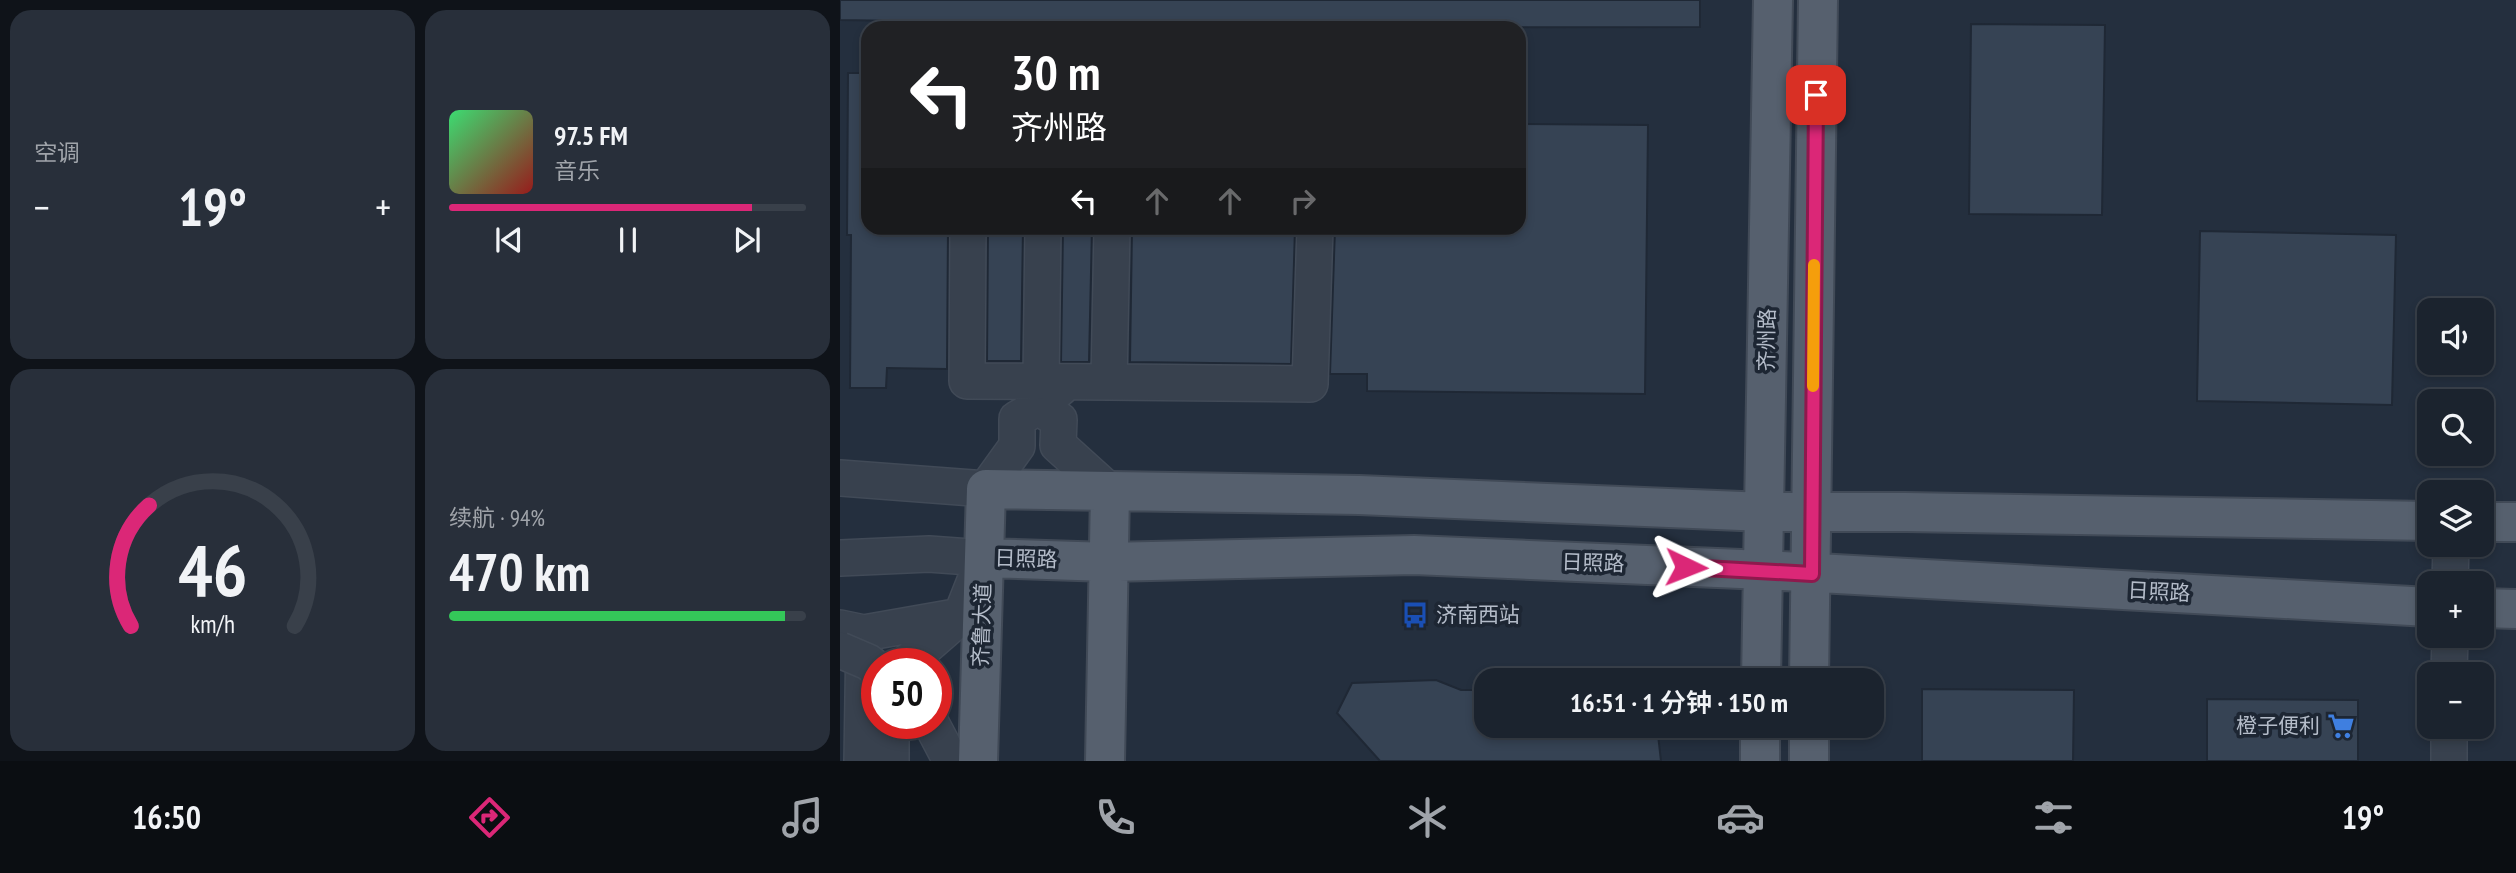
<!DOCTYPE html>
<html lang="zh">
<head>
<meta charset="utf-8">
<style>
	:root { --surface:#1b232e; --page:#282f3a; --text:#f1f3f6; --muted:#a0a4aa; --line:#39404a; --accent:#db2777 }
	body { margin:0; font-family:"PT Sans Narrow","Noto Sans SC",sans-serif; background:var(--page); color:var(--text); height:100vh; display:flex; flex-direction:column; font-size:26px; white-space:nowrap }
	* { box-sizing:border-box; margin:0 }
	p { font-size:23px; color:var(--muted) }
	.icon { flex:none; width:38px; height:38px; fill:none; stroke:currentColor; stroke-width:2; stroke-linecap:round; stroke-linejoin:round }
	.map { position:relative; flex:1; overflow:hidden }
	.panel { display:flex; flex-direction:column; gap:10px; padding:10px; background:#0f1319; width:840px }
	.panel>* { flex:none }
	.banner { position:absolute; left:21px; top:21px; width:665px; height:214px; border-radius:21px; box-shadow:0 4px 10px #0003,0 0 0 2px var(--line); background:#202124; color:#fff; overflow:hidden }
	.tools { position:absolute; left:1577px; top:298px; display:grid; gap:14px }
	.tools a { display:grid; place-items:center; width:77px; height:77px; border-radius:14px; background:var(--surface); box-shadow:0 4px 10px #0003,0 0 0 2px var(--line); font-size:35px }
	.speed { position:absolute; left:21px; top:648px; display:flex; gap:14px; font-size:35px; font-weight:700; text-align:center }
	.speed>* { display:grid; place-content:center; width:91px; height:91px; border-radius:50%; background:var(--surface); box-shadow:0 4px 10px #0003,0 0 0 2px var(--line); line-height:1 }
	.speed .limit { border:10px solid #d22; background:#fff; color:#111 }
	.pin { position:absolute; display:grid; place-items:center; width:60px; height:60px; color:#fff; margin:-30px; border-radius:14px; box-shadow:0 4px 10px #0006 }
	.me { position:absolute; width:77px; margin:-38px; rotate:92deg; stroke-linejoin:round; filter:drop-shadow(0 0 5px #0008) }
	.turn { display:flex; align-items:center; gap:24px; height:147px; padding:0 35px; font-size:32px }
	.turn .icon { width:91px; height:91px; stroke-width:2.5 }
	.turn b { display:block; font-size:49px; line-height:60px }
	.lanes { display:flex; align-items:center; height:66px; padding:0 35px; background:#0003; justify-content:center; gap:35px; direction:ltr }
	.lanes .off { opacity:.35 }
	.big { font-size:52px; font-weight:600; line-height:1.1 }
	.panel .widget { flex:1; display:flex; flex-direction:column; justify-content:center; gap:10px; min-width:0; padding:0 24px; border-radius:21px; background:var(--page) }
	.panel .dial { align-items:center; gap:0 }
	.dial svg { height:182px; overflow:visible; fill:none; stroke:var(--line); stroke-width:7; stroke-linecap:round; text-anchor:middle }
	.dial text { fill:var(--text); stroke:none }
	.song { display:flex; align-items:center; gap:21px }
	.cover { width:84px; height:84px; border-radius:10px; background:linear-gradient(135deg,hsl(140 70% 55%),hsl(0 70% 35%)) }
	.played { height:7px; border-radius:4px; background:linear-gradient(90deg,var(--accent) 85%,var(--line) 85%) }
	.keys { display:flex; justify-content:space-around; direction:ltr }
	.heat { display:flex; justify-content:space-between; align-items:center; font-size:38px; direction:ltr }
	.charge { height:10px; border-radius:5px; background:linear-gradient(90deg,#34c759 94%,var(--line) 0) }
	.panel .tiles { flex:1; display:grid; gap:10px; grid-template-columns:repeat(2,1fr) }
	.trip { position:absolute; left:634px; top:668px; width:410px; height:70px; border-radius:21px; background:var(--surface); box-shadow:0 4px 10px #0003,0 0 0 2px var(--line); font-weight:600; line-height:70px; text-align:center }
	.menu { display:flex; height:112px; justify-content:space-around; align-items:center; background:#0b0e12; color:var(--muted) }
	.menu .icon { width:49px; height:49px }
	.menu .current { color:var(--accent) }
	.menu b { font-size:32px; color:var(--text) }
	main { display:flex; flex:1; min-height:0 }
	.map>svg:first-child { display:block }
	.building { fill:#364354; stroke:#1f2835; stroke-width:2 }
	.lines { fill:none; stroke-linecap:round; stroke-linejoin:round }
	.minor-casing { stroke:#414a57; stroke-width:38 }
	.major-casing { stroke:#414a57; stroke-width:42 }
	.minor { stroke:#38414e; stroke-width:35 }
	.major { stroke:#56606e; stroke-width:38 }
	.minor-bridge-casing { stroke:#414a57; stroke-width:38; stroke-linecap:butt }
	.minor-bridge { stroke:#38414e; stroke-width:35 }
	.route-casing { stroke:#8e194d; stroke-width:18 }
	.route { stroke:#db2777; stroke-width:12 }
	.slow { stroke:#f59e0b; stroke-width:12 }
	.labels { text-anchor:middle; stroke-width:7; stroke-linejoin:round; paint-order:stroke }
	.street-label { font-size:21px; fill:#b4bcc9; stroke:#1d2633 }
	.poi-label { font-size:21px; fill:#b4bcc9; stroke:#1d2633; text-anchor:start }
</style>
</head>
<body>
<main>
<section class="panel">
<div class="tiles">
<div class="widget"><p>空调</p>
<div class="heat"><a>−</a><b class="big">19°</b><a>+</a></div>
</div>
<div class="widget">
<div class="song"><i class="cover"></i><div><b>97.5 FM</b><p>音乐</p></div></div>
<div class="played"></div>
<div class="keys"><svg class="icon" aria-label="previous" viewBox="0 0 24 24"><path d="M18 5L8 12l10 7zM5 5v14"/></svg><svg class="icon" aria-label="pause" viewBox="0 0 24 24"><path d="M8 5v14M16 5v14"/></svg><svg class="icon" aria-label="next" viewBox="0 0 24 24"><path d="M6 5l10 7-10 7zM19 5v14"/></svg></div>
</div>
<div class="widget dial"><svg viewBox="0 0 100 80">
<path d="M14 69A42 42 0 1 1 86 69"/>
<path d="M14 69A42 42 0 0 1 22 16" stroke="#db2777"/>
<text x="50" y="56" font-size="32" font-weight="700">46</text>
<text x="50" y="72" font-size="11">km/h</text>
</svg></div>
<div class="widget"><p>续航 · 94%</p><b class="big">470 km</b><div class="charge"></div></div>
</div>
</section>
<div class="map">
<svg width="1676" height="761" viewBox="0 0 1676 761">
	<rect width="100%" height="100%" fill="#242f3e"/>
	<!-- building -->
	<path class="building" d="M 0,0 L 860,0 L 860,27 L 62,28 L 62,21 L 0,20 Z
		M 1131,24 L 1265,25 L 1262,215 L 1129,214 Z
		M 8,73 L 28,73 L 28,228 L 108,228 L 107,369 L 47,368 L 46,388 L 10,388 L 11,235 L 7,235 Z
		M 679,124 L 808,125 L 805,394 L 527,391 L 527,374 L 490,374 L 495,228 L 679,228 Z
		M 148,228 L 183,228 L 181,361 L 147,361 Z
		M 223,228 L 252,228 L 249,362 L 221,362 Z
		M 292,228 L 455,228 L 451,364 L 290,362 Z
		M 1360,231 L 1556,235 L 1552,405 L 1357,401 Z
		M 596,680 L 621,690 L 646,690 L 646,726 L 817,726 L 821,761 L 540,761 L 497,713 L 512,683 Z
		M 1082,689 L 1234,690 L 1233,761 L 1082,761 Z
		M 1367,699 L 1518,700 L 1518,761 L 1367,761 Z"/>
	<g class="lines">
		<!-- minor casing -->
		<g class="minor-casing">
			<path id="minor" d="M 128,228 L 127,381 L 269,382 L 272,228
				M 201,382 L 203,228
				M 269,382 L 470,384 L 475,228
				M 198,407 L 219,420 L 218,445 L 270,492
				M 0,478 L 146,489 L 177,446 L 177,419 L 198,407 L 227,382
				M 0,558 L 89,554 L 144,558 L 121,616 L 67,663
				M 1610,583 L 1611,544
				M 0,628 L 24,633 L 121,616
				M 1609,674 L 1610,635
				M 91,723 L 111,761
				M 22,761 L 24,633
				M 51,761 L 51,723
				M 1609,761 L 1609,726"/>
		</g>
		<!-- major casing -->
		<g class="major-casing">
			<path id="major" d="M 1642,522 L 1676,522
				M 144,558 L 268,562 L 574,555 L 924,570 L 1589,607
				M 1642,608 L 1676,609
				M 921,681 L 933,0
				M 969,681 L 978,0
				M 138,761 L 146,489 L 519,495 L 925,512 L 1066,512 L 1589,521
				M 265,761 L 270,492
				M 920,761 L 920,726
				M 969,761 L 969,726"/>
		</g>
		<!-- minor -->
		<use href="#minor" class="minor"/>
		<!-- major -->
		<use href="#major" class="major"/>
		<!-- minor-bridge casing -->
		<g class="minor-bridge-casing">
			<path id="minor-bridge" d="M 0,650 L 28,662 L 37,669"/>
		</g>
		<!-- minor-bridge -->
		<use href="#minor-bridge" class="minor-bridge"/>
	</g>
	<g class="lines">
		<!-- route casing -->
		<g class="route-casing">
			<path id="route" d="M 846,567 L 972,574 L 976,95"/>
		</g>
		<!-- route -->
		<use href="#route" class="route"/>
		<!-- slow -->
		<path class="slow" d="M 973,386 L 974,265"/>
	</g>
	<!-- icons -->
	<defs>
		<g id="bus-bare" transform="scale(2.1)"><path d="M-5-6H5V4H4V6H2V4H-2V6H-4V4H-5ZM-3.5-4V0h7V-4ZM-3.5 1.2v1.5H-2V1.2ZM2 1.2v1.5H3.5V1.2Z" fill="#1a4fb4" stroke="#1d2633" stroke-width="2.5" paint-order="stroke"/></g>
		<g id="supermarket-bare" transform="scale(2.1)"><path d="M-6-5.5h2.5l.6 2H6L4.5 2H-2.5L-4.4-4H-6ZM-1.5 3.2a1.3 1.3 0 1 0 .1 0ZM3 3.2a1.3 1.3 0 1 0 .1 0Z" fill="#3f7fe0" stroke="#1d2633" stroke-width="2.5" paint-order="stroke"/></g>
	</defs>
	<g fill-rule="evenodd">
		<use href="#bus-bare" x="575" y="615"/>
		<use href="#supermarket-bare" x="1501" y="726"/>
	</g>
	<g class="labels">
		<!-- street labels -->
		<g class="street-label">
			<text transform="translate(927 340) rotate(-89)" y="7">齐州路</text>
			<text transform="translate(186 559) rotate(2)" y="7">日照路</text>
			<text transform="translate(753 563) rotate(2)" y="7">日照路</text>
			<text transform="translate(1319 592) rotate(3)" y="7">日照路</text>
			<text transform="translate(142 625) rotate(-88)" y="7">齐鲁大道</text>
		</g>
		<!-- poi labels -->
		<g class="poi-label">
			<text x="596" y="622">济南西站</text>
			<text x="1480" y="733" text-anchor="end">橙子便利</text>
		</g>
	</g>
</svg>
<div class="tools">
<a><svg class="icon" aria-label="sound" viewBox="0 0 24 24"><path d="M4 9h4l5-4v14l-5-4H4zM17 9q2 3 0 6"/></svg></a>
<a><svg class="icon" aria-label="search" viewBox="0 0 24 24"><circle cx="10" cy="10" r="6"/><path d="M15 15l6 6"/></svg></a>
<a><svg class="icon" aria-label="layers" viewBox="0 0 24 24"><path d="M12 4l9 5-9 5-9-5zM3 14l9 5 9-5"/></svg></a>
<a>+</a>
<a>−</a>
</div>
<div class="speed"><div class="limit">50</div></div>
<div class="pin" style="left:976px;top:95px;background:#d93025"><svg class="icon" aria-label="arrive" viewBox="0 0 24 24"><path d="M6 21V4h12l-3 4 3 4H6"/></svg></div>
<svg class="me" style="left:846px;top:567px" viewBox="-20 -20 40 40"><path d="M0-17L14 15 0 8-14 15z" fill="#db2777" stroke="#fff" stroke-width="4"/></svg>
<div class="trip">16:51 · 1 分钟 · 150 m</div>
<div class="banner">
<div class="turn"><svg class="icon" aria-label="left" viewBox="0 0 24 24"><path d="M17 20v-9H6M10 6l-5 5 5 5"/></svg><div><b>30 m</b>齐州路</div></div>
<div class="lanes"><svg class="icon" aria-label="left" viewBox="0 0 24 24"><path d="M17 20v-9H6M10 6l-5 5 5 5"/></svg><svg class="icon off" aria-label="ahead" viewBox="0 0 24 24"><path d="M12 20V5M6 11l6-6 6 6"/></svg><svg class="icon off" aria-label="ahead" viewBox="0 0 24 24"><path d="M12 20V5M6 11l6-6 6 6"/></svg><svg class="icon off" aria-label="right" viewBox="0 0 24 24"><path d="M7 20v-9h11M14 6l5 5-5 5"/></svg></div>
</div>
</div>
</main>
<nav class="menu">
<b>16:50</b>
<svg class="icon current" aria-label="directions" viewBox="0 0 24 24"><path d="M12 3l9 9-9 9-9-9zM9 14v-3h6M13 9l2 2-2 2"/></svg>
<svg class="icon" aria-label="music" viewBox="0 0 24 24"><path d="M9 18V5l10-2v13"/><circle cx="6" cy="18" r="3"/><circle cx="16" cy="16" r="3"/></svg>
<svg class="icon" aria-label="phone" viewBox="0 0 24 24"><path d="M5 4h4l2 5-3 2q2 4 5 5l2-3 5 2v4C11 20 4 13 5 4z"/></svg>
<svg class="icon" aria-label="climate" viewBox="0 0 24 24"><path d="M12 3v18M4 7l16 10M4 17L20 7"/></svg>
<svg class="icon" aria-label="car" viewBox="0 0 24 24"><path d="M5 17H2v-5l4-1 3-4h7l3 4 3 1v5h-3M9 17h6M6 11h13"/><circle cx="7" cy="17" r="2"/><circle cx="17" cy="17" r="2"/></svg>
<svg class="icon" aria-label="filters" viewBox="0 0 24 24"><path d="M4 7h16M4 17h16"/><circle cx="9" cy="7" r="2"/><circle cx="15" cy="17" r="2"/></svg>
<b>19°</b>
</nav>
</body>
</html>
